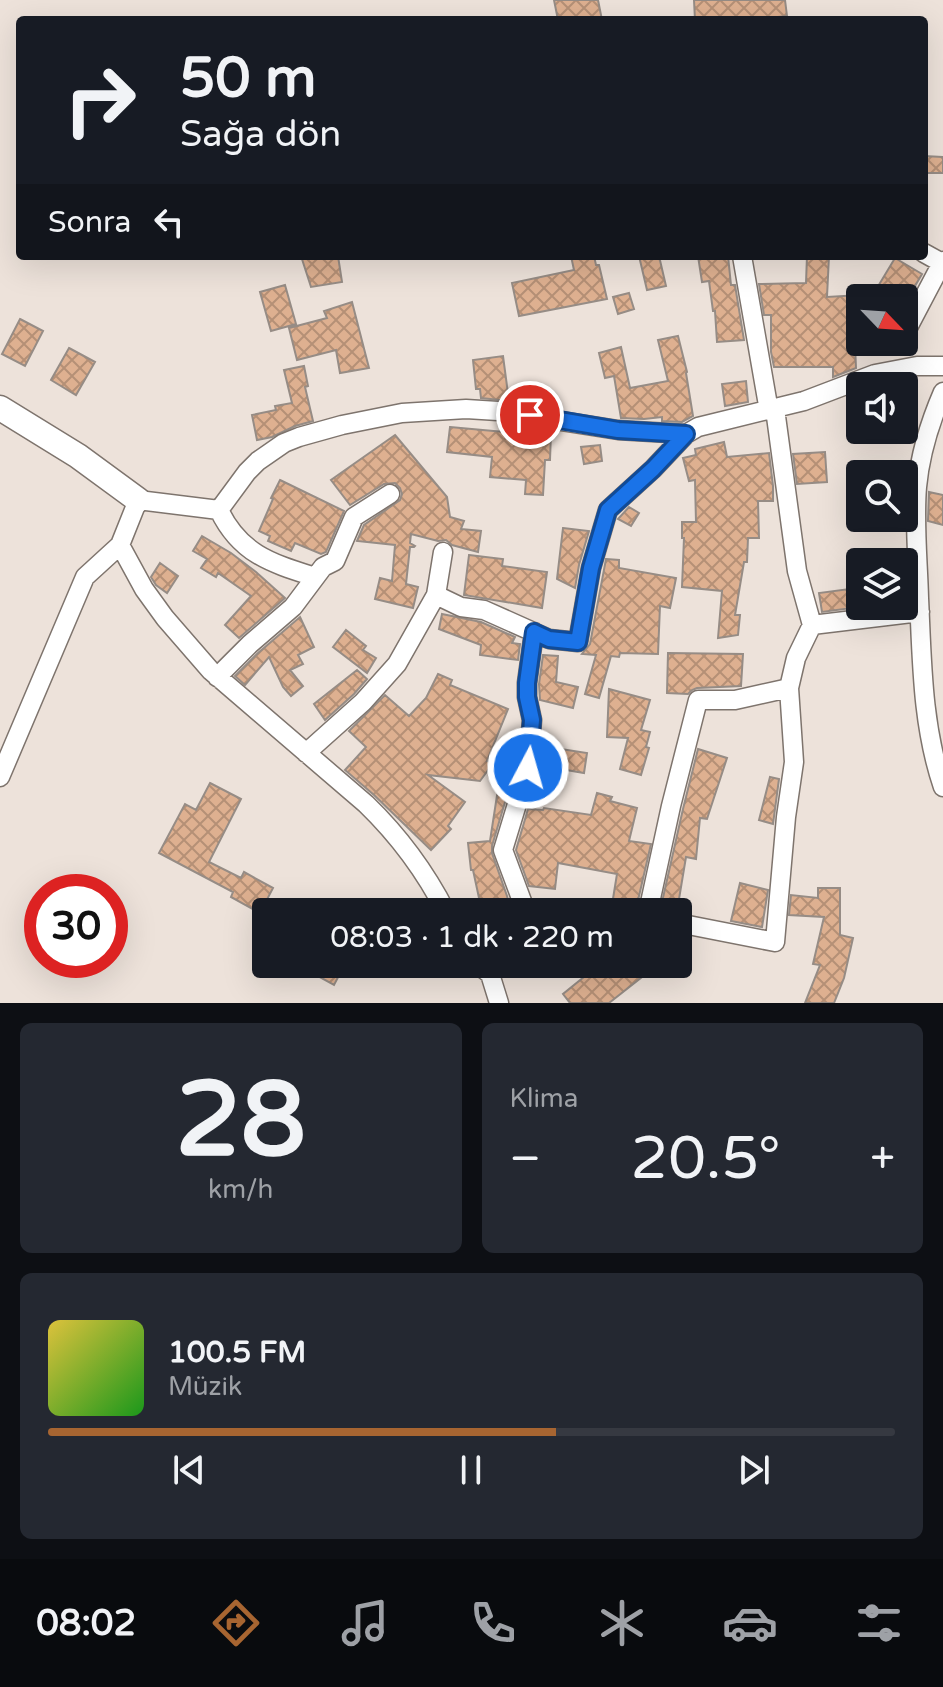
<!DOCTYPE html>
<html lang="tr">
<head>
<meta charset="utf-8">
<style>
	:root { --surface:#171b24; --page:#242831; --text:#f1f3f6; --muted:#9ea1a6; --line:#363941; --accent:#a76531 }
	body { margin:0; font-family:"Varela Round",sans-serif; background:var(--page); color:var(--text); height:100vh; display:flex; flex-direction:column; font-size:30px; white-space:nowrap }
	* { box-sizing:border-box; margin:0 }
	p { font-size:26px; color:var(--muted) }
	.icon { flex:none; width:44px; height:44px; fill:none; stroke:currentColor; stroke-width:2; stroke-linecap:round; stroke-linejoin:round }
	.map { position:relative; height:1003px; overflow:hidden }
	.side { display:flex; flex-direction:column; gap:20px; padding:20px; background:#0d0f14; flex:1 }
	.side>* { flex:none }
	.banner { position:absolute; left:16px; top:16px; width:912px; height:244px; border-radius:8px; box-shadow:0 8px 32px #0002; background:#171b24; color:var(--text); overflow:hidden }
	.needle { width:52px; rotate:115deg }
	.fabs { position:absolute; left:846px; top:284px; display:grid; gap:16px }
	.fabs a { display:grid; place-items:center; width:72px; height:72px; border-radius:8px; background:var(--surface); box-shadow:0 8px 32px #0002; font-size:40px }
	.speed { position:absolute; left:24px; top:874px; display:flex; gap:16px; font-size:40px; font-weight:700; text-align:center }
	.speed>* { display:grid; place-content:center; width:104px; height:104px; border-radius:50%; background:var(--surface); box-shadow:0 8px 32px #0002; line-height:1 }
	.speed .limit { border:12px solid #d22; background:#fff; color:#111 }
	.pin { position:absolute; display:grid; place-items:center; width:68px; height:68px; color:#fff; margin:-34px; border:4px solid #fff; border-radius:50%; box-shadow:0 2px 8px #0007 }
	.me { position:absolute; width:88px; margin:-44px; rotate:6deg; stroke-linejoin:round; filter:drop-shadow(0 0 6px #0008) }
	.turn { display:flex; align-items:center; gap:28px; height:168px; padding:0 32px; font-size:36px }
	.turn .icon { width:104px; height:104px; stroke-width:2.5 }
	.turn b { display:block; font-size:56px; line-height:68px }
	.then { display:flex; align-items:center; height:76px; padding:0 32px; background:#0003; gap:16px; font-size:30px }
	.big { font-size:60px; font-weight:600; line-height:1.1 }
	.side .tile { flex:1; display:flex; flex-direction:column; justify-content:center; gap:12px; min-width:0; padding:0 28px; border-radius:12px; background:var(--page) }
	.side .dial { align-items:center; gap:0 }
	.dial b { font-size:104px; line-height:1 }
	.song { display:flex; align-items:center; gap:24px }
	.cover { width:96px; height:96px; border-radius:12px; background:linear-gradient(135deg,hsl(50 70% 55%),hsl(120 70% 35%)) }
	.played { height:8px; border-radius:4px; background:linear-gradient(90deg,var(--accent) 60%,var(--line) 60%) }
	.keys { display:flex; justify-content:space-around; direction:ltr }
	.heat { display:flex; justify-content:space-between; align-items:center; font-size:44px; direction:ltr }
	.side .tiles { flex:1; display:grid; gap:20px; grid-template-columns:1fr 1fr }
	.tile:last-child { grid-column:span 2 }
	.trip { position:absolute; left:252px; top:898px; width:440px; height:80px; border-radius:8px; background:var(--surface); box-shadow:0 8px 32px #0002; font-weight:600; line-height:80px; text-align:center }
	.tab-bar { display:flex; height:128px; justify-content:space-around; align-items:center; background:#090b0e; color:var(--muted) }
	.tab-bar .icon { width:56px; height:56px }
	.tab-bar .selected { color:var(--accent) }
	.tab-bar b { font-size:36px; color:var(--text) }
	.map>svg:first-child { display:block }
	.building { fill:url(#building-cross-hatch); stroke:#968c85; stroke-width:2 }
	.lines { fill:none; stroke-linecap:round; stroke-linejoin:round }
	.street-casing { stroke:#7e746d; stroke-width:21 }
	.secondary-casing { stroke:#7e746d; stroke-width:27 }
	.street { stroke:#fff; stroke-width:18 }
	.secondary { stroke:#fff; stroke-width:24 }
	.route-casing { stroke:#114b97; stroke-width:20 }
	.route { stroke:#1a73e8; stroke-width:14 }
</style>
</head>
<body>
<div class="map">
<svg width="943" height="1003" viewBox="0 0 943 1003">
	<defs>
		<pattern id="building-cross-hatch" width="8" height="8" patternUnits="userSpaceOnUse" patternTransform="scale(2)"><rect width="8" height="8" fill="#deb090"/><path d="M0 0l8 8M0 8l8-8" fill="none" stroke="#b59076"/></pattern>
	</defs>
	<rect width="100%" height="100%" fill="#ede2da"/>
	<!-- building -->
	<path class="building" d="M 554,0 L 598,0 L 602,20 L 558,20 Z
		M 694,0 L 785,0 L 787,16 L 749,20 L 695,20 Z
		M 924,156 L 943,157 L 943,173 L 924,173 Z
		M 301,256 L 338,256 L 342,282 L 311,287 Z
		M 571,256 L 594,256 L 596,265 L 599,265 L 607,299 L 519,316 L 512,283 L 574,270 Z
		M 639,256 L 659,256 L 666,286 L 647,290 Z
		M 698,256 L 728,256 L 731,285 L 735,285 L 744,340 L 717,342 L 715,311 L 713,311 L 709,281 L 702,282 Z
		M 807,256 L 829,256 L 827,297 L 860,295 L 860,321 L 854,321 L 856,368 L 833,377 L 833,367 L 774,367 L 771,352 L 771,315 L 764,315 L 759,284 L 806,283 Z
		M 895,258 L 922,274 L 908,298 L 871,298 Z
		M 285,285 L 296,324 L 271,331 L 260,292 Z
		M 629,293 L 634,309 L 618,314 L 613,297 Z
		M 352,302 L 369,368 L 340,373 L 336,350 L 297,360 L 289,328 L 327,318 L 324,311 Z
		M 20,319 L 43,331 L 25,366 L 2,354 Z
		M 678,336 L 687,372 L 686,373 L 693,416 L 682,422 L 662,421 L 662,417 L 644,419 L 621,418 L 614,376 L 605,378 L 599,353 L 621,347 L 630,388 L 668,381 L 658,340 Z
		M 69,348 L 95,362 L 76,395 L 51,380 Z
		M 503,356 L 509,401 L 481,398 L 480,389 L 476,389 L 473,360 Z
		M 304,366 L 308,386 L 305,387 L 313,421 L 295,426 L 272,437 L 257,440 L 252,415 L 276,410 L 275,406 L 292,403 L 284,370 Z
		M 746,381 L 748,402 L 725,406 L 722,384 Z
		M 450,427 L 525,434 L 525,432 L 551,433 L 550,460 L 545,460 L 543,495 L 525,494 L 526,480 L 490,477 L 492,457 L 447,452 Z
		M 395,435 L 447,497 L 450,517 L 464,521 L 461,529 L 481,531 L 478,552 L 452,545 L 446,540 L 438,541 L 411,534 L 410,543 L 415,546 L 414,547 L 410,547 L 406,584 L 418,587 L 413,608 L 375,599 L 380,578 L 392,581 L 395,545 L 357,541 L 364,525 L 400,500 L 402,494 L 400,488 L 395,483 L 384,484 L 350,505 L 331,480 Z
		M 724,442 L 727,457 L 769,453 L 773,486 L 773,501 L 758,501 L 759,538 L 748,538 L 747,562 L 744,562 L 735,615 L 740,615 L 738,635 L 718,638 L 722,591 L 682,587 L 684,538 L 682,538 L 682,522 L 696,522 L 695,480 L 689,481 L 683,458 L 696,455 L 695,449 Z
		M 600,445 L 602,461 L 584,464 L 581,447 Z
		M 825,452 L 827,482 L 797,484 L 793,454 Z
		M 280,480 L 344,511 L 326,552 L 321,554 L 295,543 L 291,551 L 268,541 L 270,536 L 259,531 L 273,499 L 271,498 Z
		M 929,492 L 943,495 L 943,525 L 928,521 Z
		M 629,507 L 639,513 L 631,526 L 618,519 Z
		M 563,528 L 589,531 L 579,565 L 575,588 L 557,579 Z
		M 202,536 L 231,553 L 256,572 L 285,598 L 239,638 L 225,625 L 251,596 L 218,573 L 216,577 L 201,568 L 207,559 L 193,551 Z
		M 469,555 L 503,559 L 502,566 L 547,572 L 542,608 L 464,595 Z
		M 606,559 L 619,560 L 619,568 L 676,578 L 670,608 L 660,606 L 658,654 L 620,653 L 619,657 L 611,656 L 599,698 L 585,694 L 596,655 L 582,654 L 590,644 Z
		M 160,563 L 178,576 L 167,593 L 156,585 L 151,577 Z
		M 849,589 L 852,608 L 822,612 L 819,593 Z
		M 442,614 L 481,622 L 515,637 L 512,643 L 520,644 L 518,660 L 480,655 L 481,645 L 439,629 Z
		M 300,617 L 314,647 L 298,655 L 303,664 L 290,670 L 303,686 L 291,696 L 283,687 L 269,657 L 245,685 L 235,676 L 258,653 Z
		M 346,630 L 366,646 L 363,650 L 376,658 L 367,673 L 333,647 Z
		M 668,653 L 743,654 L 741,686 L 697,688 L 692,690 L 688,694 L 667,693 Z
		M 543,655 L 558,656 L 556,682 L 578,687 L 573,708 L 540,700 L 539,684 Z
		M 357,670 L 367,679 L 354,694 L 325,720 L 314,704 Z
		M 438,674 L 452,680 L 450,685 L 508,709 L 487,761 L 494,762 L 480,781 L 428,775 L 465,802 L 448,826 L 451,829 L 431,850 L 374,795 L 345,770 L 366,747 L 349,731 L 385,695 L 409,716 L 426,698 Z
		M 609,689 L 650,700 L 641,730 L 650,732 L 646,747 L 649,748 L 641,775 L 620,769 L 628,738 L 607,737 Z
		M 542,749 L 561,749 L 587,753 L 584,773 L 555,768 L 555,770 L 540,769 Z
		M 698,749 L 727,758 L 707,819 L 700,818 L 696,859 L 686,857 L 677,911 L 660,911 L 683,809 Z
		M 502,763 L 516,765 L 492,846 L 492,853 L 507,896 L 511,912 L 482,912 L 473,870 L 471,870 L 468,843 L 490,841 Z
		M 770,777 L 779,779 L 773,824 L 759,820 Z
		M 210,783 L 241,799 L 209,862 L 241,878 L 244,872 L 273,888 L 260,913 L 231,897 L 233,892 L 159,853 L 185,804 L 196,810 Z
		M 597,793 L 612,797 L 610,801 L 637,808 L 629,841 L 651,844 L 636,909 L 612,905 L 617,874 L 558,863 L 555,889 L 529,886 L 516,850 L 528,809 L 543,810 L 544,808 L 591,815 Z
		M 740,883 L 768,890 L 762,927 L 731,921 Z
		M 818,888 L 840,888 L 840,935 L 853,938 L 844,978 L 834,1003 L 805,1003 L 820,965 L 813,964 L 824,917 L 789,915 L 791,895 L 818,898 Z
		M 296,964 L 345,964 L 334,985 Z
		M 600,964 L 632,964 L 642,977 L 609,1003 L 570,1003 L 563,994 Z"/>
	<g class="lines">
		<!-- street casing -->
		<g class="street-casing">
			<path id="street" d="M 924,253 L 942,263
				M 742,256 L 769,411
				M 904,335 L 943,261
				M 943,392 C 930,422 920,454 917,487 C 914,523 918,561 919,598 C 922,661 922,726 943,787
				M 219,510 L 247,472 L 258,461 L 284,443 L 299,437 L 342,425 L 402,413 L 466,409 L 498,411 L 618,430 L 686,434 L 698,427 L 804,401 L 875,374 L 917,366 L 943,366
				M 219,510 L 138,500 L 120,545 L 144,589 L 165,618 L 211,671 L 366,804 C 399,836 425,871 446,912
				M 219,510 C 240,554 271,563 315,577
				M 436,595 L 461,607 L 484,610 L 549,639 L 578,642 L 591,568 L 608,510 L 653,469 L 686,434
				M 812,625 L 920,612
				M 217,677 L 250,644 L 293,607 L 323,567 L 335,561 L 354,517 L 390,494
				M 306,753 L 363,702 L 397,664 L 436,595 L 443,552
				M 0,777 L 85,577 L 120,545
				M 526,912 L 503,850 L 528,768 L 532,720 L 527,697 L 527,683 L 534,632
				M 648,912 L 671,806 L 698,700 L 735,700 L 789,688
				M 678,923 L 775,942 L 786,817 L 794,762 L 789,688 L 796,658 L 812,625 L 797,571 L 775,409
				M 477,964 L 490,974 L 499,1003"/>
		</g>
		<!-- secondary casing -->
		<g class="secondary-casing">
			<path id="secondary" d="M 0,408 L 78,456 L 138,500"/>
		</g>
		<!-- street -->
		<use href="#street" class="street"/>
		<!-- secondary -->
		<use href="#secondary" class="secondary"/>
	</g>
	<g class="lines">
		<!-- route casing -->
		<g class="route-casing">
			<path id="route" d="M 528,768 L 532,720 L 527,697 L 527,683 L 534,632 L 549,639 L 578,642 L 591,568 L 608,510 L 653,469 L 686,434 L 618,430 L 530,415"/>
		</g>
		<!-- route -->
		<use href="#route" class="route"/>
	</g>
</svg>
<div class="fabs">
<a><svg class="needle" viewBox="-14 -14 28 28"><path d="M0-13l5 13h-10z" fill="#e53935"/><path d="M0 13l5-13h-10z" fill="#9ea1a6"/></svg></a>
<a><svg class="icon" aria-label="sound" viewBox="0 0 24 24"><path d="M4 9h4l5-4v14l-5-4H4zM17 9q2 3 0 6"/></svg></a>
<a><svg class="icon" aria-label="search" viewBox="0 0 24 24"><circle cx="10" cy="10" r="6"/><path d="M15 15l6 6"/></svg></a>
<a><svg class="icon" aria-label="layers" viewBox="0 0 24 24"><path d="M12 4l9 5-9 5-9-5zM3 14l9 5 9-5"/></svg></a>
</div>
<div class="speed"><div class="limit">30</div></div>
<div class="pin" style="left:530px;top:415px;background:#d93025"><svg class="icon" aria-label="arrive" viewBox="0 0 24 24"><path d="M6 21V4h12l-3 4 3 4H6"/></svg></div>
<svg class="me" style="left:528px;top:768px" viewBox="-20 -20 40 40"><circle r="17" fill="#1a73e8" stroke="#fff" stroke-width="3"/><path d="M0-11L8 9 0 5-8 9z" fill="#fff"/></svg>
<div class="trip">08:03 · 1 dk · 220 m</div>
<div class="banner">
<div class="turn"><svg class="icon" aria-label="right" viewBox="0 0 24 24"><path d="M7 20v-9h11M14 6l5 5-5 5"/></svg><div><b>50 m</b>Sağa dön</div></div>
<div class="then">Sonra<svg class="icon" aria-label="left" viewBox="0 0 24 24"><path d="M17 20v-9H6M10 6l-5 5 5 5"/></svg></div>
</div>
</div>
<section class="side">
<div class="tiles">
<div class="tile dial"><b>28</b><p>km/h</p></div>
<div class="tile"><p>Klima</p>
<div class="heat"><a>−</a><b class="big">20.5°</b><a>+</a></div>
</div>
<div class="tile">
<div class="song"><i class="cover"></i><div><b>100.5 FM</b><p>Müzik</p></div></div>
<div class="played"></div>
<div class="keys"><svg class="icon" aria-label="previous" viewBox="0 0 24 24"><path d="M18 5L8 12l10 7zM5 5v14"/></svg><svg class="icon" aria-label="pause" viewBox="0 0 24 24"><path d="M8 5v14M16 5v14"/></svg><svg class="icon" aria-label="next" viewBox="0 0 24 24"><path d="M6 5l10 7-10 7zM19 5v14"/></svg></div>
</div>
</div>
</section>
<nav class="tab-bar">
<b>08:02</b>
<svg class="icon selected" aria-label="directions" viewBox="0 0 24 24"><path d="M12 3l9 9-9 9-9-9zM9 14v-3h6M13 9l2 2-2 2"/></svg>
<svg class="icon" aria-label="music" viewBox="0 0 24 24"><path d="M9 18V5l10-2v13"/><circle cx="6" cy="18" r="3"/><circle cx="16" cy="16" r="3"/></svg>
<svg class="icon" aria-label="phone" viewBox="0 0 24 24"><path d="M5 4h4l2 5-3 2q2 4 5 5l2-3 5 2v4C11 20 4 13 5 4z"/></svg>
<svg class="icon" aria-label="climate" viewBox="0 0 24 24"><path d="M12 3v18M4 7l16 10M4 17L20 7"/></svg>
<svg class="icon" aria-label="car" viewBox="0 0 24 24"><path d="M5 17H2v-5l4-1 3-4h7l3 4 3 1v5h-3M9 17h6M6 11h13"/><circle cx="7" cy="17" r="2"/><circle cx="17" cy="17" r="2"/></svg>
<svg class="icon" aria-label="filters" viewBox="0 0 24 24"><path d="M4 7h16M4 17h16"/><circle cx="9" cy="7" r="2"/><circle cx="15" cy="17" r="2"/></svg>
</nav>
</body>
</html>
